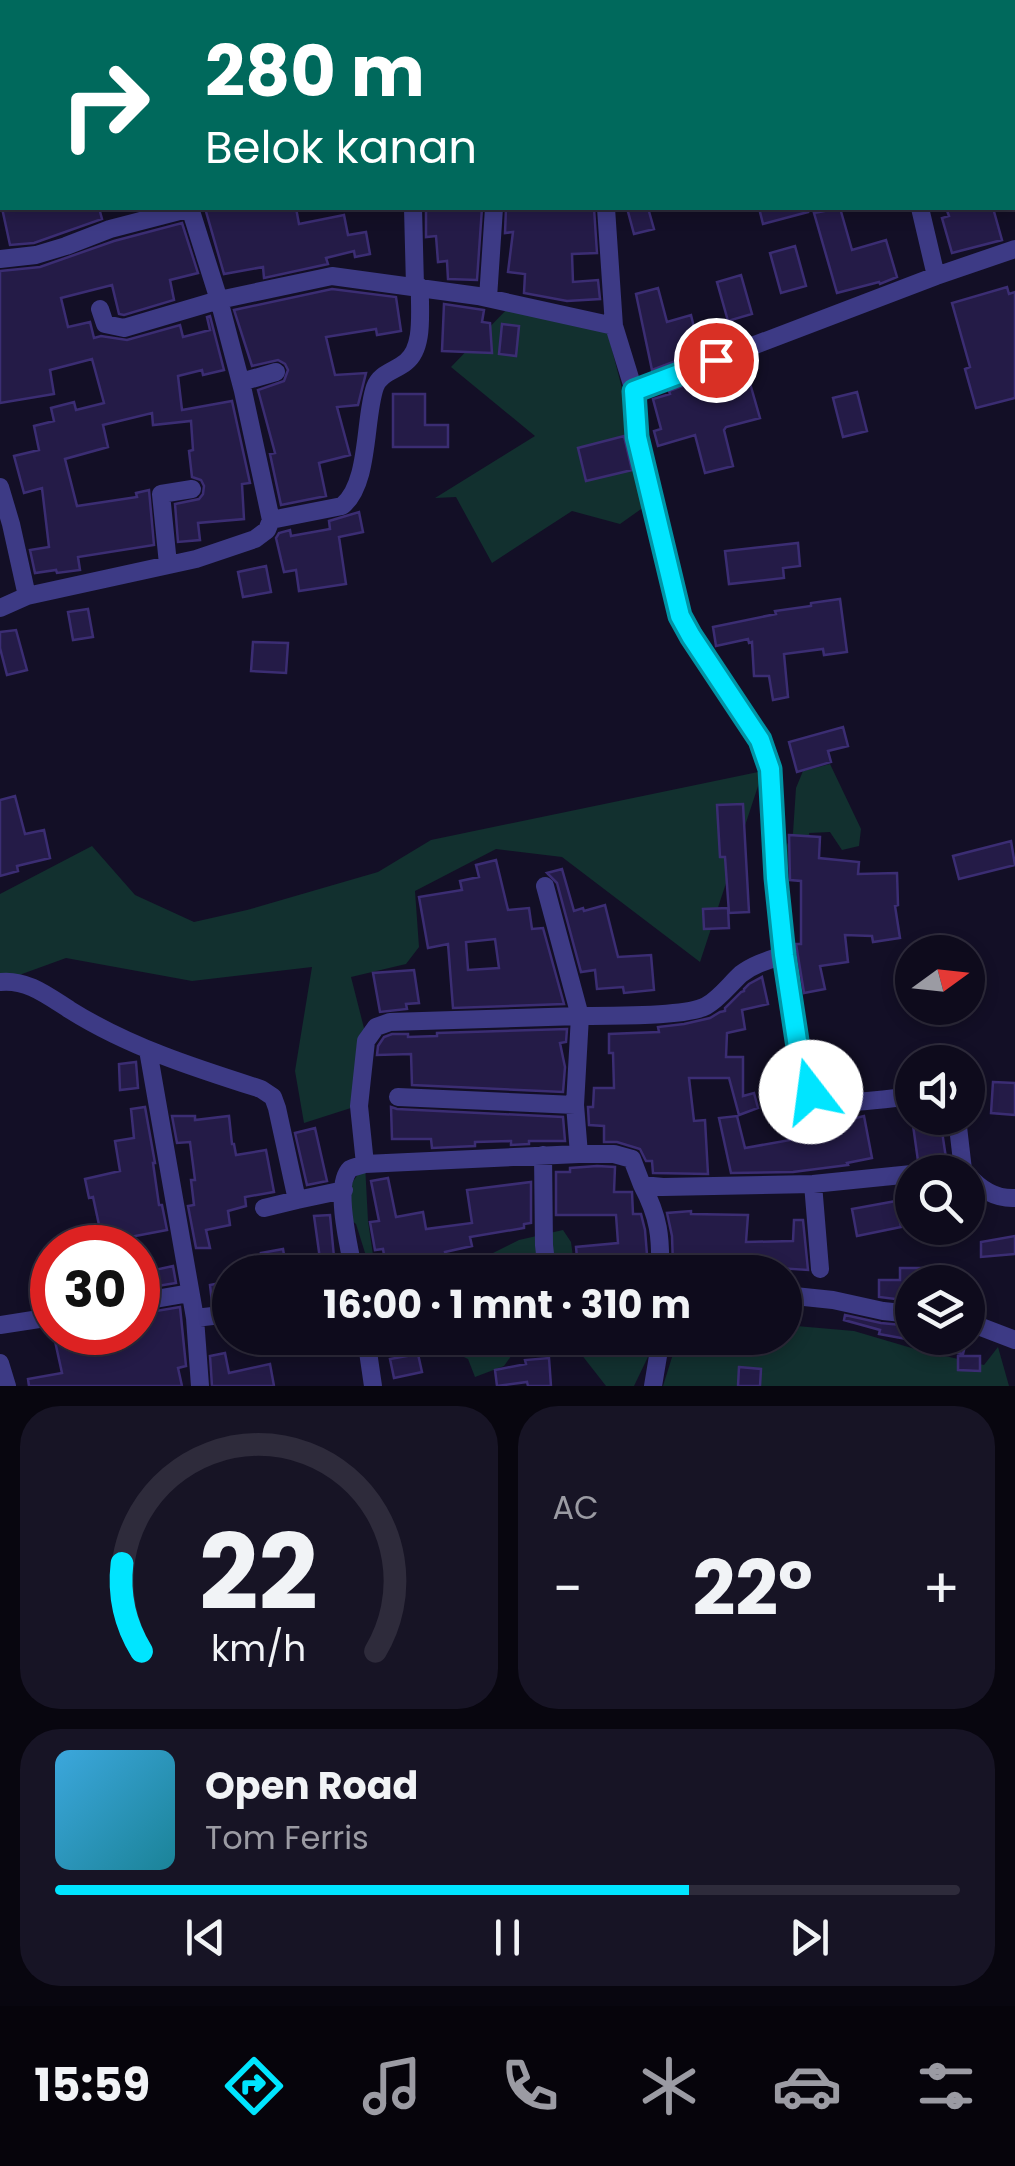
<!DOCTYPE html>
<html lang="id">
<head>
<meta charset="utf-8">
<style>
	:root { --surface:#0e0b1c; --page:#171425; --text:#f1f3f6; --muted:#9b9ba3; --line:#2e2b3b; --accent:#00e5ff }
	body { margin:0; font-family:Poppins,sans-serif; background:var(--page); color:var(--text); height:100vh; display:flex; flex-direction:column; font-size:38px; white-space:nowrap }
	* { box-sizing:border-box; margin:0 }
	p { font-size:32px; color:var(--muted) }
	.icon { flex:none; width:55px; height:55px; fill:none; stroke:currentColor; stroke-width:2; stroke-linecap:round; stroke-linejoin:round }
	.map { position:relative; height:1386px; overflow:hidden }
	.sheet { display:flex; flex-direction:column; gap:20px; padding:20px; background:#08060f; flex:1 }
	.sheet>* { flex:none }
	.banner { position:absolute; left:0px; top:0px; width:1015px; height:210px; box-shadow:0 5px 15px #0003,0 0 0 2px var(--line); background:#00695c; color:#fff; overflow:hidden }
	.needle { width:65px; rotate:75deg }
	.buttons { position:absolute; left:895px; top:935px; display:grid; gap:20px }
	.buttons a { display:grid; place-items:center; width:90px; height:90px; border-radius:50%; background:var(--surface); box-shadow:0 5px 15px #0003,0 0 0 2px var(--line); font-size:50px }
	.speed { position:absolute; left:30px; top:1225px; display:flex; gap:20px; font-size:50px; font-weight:700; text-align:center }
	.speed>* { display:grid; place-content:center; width:130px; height:130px; border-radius:50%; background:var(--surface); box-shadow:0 5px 15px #0003,0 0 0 2px var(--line); line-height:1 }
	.speed .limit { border:15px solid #d22; background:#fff; color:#111 }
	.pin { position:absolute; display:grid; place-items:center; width:85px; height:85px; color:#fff; margin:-42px; border:5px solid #fff; border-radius:50%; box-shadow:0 2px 10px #0007 }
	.me { position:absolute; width:110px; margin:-55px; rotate:345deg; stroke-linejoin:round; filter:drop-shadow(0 0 8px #0008) }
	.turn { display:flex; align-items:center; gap:35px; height:210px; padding:0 40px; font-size:45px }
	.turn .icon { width:130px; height:130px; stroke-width:2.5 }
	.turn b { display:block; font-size:70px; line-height:85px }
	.big { font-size:75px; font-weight:700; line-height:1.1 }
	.sheet .widget { flex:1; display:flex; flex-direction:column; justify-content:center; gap:15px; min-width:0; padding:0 35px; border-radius:40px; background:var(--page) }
	.sheet .dial { align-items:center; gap:0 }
	.dial svg { height:260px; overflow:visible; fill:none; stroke:var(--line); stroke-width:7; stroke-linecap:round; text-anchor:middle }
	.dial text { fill:var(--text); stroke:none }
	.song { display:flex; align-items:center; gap:30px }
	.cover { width:120px; height:120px; border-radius:15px; background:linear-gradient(135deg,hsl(200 70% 55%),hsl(190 70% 35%)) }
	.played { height:10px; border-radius:5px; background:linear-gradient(90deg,var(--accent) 70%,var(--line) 70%) }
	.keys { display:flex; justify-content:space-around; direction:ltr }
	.heat { display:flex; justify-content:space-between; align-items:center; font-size:55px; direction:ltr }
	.sheet .tiles { flex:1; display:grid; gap:20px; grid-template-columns:1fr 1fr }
	.widget:last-child { grid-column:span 2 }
	.trip { position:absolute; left:212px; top:1255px; width:590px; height:100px; border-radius:50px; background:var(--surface); box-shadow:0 5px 15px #0003,0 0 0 2px var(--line); font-weight:700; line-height:100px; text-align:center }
	.tab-bar { display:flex; height:160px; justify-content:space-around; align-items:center; background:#06040b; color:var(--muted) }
	.tab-bar .icon { width:70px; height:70px }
	.tab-bar .selected { color:var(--accent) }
	.tab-bar b { font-size:45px; color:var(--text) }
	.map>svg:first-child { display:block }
	.green { fill:#12302f }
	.building { fill:#241b47; stroke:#3b2d73; stroke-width:2.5; fill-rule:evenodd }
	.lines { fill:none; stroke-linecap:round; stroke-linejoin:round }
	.street { stroke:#3d3a85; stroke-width:18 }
	.route-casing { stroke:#0095a6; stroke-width:25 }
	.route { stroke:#00e5ff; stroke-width:18 }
</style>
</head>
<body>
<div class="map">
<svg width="1015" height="1386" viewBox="0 0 1015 1386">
	<rect width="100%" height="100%" fill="#130f26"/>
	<!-- green -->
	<path class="green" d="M 513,303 L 606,326 L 651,502 L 620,524 L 572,511 L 492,563 L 456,497 L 435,498 L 535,436 L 451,367 Z
		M 830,764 L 861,829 L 859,846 L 842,850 L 830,832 L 809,833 L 812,850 L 791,861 L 784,884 L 779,860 L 793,833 L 796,788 L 803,771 Z
		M 763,771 L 700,962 L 562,857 L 496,849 L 415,891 L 419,947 L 406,964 L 351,977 L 366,1036 L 354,1107 L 304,1123 L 295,1071 L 312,967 L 192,981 L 66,958 L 0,982 L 0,894 L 92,846 L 135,895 L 194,922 L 247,910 L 378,872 L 431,840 Z
		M 365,1164 L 368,1221 L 373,1255 L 421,1247 L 426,1272 L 371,1272 L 356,1224 L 344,1215 L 345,1193 Z
		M 563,1230 L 571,1242 L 574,1264 L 548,1259 L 550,1272 L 463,1272 L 491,1254 L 519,1240 Z
		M 785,1325 L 854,1331 L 915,1349 L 984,1365 L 998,1347 L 1009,1386 L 663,1386 L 678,1338 L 785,1338 Z
		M 385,1338 L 524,1338 L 504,1366 L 475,1377 L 468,1359 L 447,1349 L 388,1354 Z
		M 541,1338 L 657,1338 L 634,1386 L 606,1386 L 581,1354 L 546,1344 Z"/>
	<!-- building -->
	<path class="building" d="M 2,208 L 99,208 L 102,219 L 34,243 L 10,245 Z
		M 205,208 L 296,208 L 299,224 L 344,215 L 348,235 L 366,232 L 370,254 L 355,257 L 354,251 L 326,258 L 328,264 L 264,278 L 263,267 L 224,274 Z
		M 426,208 L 482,208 L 477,280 L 448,279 L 447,261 L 438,262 L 436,236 L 426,237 Z
		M 506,208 L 594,208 L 597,253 L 572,254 L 573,282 L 598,280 L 600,299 L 567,301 L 524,293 L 525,274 L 508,272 L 513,232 L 505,233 Z
		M 627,208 L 648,208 L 654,229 L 634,234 Z
		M 759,208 L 807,208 L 808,212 L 763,224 Z
		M 840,208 L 852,250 L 886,240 L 897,277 L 880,284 L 879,282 L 837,293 L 814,213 Z
		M 946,208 L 993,208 L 1002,240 L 952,253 L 942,218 L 949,216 Z
		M 182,223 L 198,273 L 170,280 L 174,300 L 124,315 L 119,314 L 112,285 L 61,298 L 68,327 L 90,322 L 94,338 L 101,336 L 127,340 L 180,325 L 183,337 L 210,330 L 207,317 L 210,316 L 224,370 L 203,375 L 202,370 L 178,376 L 182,410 L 232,401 L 250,483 L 242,484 L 244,519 L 198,523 L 200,540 L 178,542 L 175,504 L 199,499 L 203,494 L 204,486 L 201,480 L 192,477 L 189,451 L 193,450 L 191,421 L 153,425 L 152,413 L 103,425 L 108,447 L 65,459 L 77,506 L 137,497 L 136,493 L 149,490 L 154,545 L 78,557 L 80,570 L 57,573 L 56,570 L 35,573 L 30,550 L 49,547 L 42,488 L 24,493 L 14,456 L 39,450 L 34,426 L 54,421 L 51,408 L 74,402 L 76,410 L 104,403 L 92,359 L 50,370 L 54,394 L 0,403 L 0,271 L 40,267 L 114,241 Z
		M 795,246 L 806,286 L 781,293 L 770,253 Z
		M 741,275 L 752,314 L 728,321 L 717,282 Z
		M 1007,287 L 1009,294 L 1015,292 L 1015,398 L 976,408 L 965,369 L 970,367 L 952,303 Z
		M 658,288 L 667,322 L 691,315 L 700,352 L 652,370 L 636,294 Z
		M 332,289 L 396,297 L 401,331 L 377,335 L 376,329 L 326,337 L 335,375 L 366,373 L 358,405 L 337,407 L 350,455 L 319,463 L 326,496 L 281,505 L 270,454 L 275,453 L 258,390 L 284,381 L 288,370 L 285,364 L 278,360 L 252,366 L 234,310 Z
		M 444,304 L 484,310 L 482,322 L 490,323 L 492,353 L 442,351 Z
		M 502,324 L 519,326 L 516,356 L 499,354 Z
		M 747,373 L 760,418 L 726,427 L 724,430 L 733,466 L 705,473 L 695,435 L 658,446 L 654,431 L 661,429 L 653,399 L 670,394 L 669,391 L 707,377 L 712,376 L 714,383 Z
		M 857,392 L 867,431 L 843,437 L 833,398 Z
		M 393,394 L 425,394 L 425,425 L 448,425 L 448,447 L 393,447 Z
		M 624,436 L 632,470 L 586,481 L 578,448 Z
		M 359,512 L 363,532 L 339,537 L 346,584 L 299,591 L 296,570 L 284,572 L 276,538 L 279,533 L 290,530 L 291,536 L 330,529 L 329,521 Z
		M 798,543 L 800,566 L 783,568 L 784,578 L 729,584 L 725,551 Z
		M 266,566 L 271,592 L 243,597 L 238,572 Z
		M 840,599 L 847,652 L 824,655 L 823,649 L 784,654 L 788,697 L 773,700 L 769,676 L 754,676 L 752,642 L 749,643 L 748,639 L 716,646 L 713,627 L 776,614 L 775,611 L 811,606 L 811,603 Z
		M 88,609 L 93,637 L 73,640 L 68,612 Z
		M 16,630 L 27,670 L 7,675 L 0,648 L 0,632 Z
		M 253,642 L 288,643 L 286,673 L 251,671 Z
		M 843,727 L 848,746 L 828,751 L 831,762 L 797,772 L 789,742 Z
		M 15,796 L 25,834 L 44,830 L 50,858 L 17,866 L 18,871 L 0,876 L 0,800 Z
		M 743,804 L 749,912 L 729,913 L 725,857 L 720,857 L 717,805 Z
		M 789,835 L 820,837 L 819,858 L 859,862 L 858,874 L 897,873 L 898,905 L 895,906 L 900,938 L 873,942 L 872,936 L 845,935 L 848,962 L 820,966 L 825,989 L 804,993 L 796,944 L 801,944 L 801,881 L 790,880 Z
		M 1011,841 L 1015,865 L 959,879 L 953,856 Z
		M 496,860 L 508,910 L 529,908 L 532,929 L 543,928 L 564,1004 L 453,1008 L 448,944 L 428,948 L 419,897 L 462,890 L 460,881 L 479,877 L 476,865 ZM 495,939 L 499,968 L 468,970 L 466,942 Z
		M 562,869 L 574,911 L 583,908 L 584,911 L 605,905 L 618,957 L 651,955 L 654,990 L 624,993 L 623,987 L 597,989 L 595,970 L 581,972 L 557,883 L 547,873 Z
		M 728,908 L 729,928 L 704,929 L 703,909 Z
		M 414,970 L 419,1003 L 406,1004 L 407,1009 L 380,1012 L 373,973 Z
		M 762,977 L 768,1004 L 742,1010 L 745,1029 L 727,1033 L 726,1057 L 743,1057 L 743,1096 L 754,1093 L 758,1108 L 739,1115 L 729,1078 L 689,1078 L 694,1121 L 705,1120 L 708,1174 L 653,1173 L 652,1161 L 646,1161 L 640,1149 L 617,1142 L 604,1142 L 604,1126 L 589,1125 L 588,1107 L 593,1107 L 594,1088 L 614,1088 L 613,1053 L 609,1053 L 609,1034 L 659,1032 L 658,1027 L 684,1024 L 710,1018 L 720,1012 L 725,1011 L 725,1008 L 741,992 L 744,991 L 744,989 L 749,984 Z
		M 567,1029 L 566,1042 L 560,1043 L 565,1067 L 563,1092 L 412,1085 L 411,1054 L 377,1055 L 378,1046 L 384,1037 L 392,1034 L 408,1034 L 408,1037 L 437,1036 L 437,1033 Z
		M 136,1062 L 138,1088 L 120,1090 L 119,1064 Z
		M 993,1082 L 1015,1083 L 1015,1115 L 991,1113 Z
		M 145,1107 L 155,1163 L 153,1163 L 159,1205 L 162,1205 L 167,1230 L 130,1237 L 132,1248 L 104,1248 L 93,1197 L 89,1198 L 85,1179 L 120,1171 L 115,1141 L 134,1138 L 131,1109 Z
		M 391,1107 L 397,1109 L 563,1117 L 565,1141 L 529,1141 L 529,1144 L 511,1145 L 511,1141 L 475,1142 L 475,1146 L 432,1148 L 431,1139 L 392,1139 Z
		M 821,1112 L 837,1114 L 839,1122 L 864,1116 L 872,1158 L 847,1163 L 848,1165 L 793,1172 L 731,1173 L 719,1118 L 737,1116 L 745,1148 L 790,1140 L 789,1135 L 798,1134 L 797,1129 L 824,1124 Z
		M 172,1116 L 195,1116 L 195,1120 L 229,1116 L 232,1144 L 234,1144 L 236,1155 L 266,1150 L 274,1192 L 245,1197 L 246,1206 L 228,1211 L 230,1225 L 206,1230 L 210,1248 L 196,1248 L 188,1206 L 194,1205 L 191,1180 L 195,1180 L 190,1142 L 177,1143 Z
		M 912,1118 L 940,1118 L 946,1158 L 918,1161 Z
		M 315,1128 L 327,1181 L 307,1185 L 295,1133 Z
		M 597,1166 L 615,1167 L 614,1192 L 632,1192 L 633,1214 L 641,1214 L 645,1230 L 648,1267 L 614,1268 L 615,1272 L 591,1272 L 590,1266 L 578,1268 L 576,1247 L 618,1243 L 616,1215 L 556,1215 L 556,1172 L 570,1172 L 570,1168 Z
		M 388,1178 L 396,1217 L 423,1212 L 426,1229 L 472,1223 L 467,1190 L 531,1182 L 531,1223 L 524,1224 L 524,1228 L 470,1237 L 472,1246 L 445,1252 L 450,1272 L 387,1272 L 383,1249 L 375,1250 L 370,1222 L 379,1221 L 371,1181 Z
		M 896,1201 L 901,1227 L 857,1236 L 852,1209 Z
		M 691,1211 L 691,1214 L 748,1215 L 746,1242 L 793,1241 L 794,1220 L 803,1220 L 808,1270 L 778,1268 L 778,1272 L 683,1272 L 682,1264 L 673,1265 L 672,1236 L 667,1213 Z
		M 330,1215 L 334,1257 L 320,1259 L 314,1216 Z
		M 1015,1236 L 1015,1254 L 981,1257 L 981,1242 Z
		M 283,1249 L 287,1272 L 265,1272 L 261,1253 Z
		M 173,1266 L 176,1283 L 145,1288 L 141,1273 Z
		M 900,1268 L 941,1268 L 941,1282 L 912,1282 L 912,1301 L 879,1297 L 879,1280 L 900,1280 Z
		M 230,1281 L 230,1302 L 212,1303 L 210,1285 Z
		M 180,1307 L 186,1366 L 178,1368 L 182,1386 L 29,1386 L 28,1379 L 62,1373 L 53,1332 L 138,1332 L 138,1314 Z
		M 845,1315 L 881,1323 L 912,1326 L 912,1340 L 879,1334 L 880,1330 L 844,1320 Z
		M 915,1338 L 967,1338 L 963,1354 L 914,1344 Z
		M 225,1353 L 229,1373 L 270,1364 L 274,1386 L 212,1386 L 210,1356 Z
		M 418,1354 L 422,1372 L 394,1378 L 390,1359 Z
		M 958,1356 L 980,1356 L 980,1371 L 958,1370 Z
		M 549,1358 L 551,1386 L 528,1386 L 527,1382 L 497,1386 L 495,1370 L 526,1364 L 525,1360 Z
		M 739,1367 L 761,1369 L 760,1386 L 738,1386 Z"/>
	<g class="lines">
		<!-- street -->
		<path class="street" d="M 119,0 L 120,2
			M 464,0 L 469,2
			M 872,0 L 873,2
			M 96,2 L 97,0
			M 423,2 L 423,0
			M 0,59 L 2,58
			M 413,208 L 415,286
			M 606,208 L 614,326 L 634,391 L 637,437 L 680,616 L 691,637 L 760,740 L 770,769 L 777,878 L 784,955 L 803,1080 C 808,1088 811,1095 820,1098 C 840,1106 890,1099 912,1096
			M 920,208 L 936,276
			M 0,259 L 36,255 L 66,246 L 110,229 L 191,208
			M 488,298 L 494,208
			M 100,309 L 105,324 L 124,328 L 219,300 L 332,276 L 478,296 L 614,326
			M 241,382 L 276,372
			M 634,391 L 936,276 L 1015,249
			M 0,487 L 11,524 L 27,596
			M 271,520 L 342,506 C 370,484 364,418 375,387 C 380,373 395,371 406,362 C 425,347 419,309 420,287
			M 168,564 L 161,494 L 192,489
			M 0,608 L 27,596 L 196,559 L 255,539 L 267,530 L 271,520 L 243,391 L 219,300 L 190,208
			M 0,982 C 27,979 48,996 70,1010 C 129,1047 195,1068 261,1089 L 273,1097 L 277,1108 L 297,1200 L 344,1190
			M 148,1050 L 195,1318
			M 398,1097 L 575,1105
			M 957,1118 L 963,1170
			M 579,1154 L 614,1154 L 632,1159 L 642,1185 L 663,1187 L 813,1184 L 912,1174
			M 543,1155 L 544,1245 L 547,1272
			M 365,1164 L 359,1106 L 366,1041 L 376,1027 L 390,1022 L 580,1016 L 545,886
			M 934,1172 L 963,1170
			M 968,1175 C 980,1189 996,1199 1015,1198
			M 813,1184 L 820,1269
			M 642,1185 C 659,1217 661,1237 660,1272
			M 264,1208 L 297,1200
			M 354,1272 C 350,1252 333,1185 350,1169 C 353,1167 362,1165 365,1164 L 579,1154 L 575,1105 L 580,1016 C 606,1016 686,1017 706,1006 C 719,999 730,984 741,974 C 754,964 769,960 784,955
			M 785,1295 L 833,1300 L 883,1311 L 912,1314
			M 138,1302 L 190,1293
			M 968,1322 L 1015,1340
			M 0,1325 L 52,1317
			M 366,1338 L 373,1386
			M 566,1344 L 567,1338
			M 0,1363 L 7,1386
			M 200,1386 L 195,1318 L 230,1314
			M 653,1386 L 661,1338"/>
	</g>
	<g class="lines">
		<!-- route casing -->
		<g class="route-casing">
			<path id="route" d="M 716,360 L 634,391 L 637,437 L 680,616 L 691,636 L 760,740 L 770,769 L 776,878 L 784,955 L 803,1080 L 811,1092"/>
		</g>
		<!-- route -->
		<use href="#route" class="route"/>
	</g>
</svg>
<div class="buttons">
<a><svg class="needle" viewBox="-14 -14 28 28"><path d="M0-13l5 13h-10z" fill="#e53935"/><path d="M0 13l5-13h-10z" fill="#9b9ba3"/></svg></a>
<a><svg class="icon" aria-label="sound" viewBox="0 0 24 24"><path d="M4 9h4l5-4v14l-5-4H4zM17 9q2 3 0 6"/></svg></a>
<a><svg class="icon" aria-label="search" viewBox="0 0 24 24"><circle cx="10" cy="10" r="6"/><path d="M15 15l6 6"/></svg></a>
<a><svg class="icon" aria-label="layers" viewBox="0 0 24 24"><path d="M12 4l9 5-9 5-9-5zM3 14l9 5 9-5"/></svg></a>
</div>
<div class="speed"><div class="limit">30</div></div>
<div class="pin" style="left:716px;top:360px;background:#d93025"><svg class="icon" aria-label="arrive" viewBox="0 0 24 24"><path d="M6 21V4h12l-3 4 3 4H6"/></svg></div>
<svg class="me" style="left:811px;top:1092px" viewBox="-20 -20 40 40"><circle r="19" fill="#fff"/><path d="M0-13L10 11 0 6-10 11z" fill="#00e5ff"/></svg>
<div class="trip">16:00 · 1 mnt · 310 m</div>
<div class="banner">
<div class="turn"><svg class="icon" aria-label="right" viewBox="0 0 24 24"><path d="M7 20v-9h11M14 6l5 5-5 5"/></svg><div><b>280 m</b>Belok kanan</div></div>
</div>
</div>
<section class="sheet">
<div class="tiles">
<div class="widget dial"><svg viewBox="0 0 100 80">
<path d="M14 69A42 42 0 1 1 86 69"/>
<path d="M14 69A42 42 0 0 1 8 42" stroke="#00e5ff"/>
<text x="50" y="56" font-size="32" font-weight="700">22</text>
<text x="50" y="72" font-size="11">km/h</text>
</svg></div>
<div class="widget"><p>AC</p>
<div class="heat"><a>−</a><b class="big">22°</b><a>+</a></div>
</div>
<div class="widget">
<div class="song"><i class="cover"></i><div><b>Open Road</b><p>Tom Ferris</p></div></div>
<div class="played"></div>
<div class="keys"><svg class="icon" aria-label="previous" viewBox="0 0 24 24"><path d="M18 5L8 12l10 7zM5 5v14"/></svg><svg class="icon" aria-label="pause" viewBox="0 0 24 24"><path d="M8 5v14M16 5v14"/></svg><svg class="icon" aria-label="next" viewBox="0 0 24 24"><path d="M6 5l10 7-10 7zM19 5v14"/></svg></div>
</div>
</div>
</section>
<nav class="tab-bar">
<b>15:59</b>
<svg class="icon selected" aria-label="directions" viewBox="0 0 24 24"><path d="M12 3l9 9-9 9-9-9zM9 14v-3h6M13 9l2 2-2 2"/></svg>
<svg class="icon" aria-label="music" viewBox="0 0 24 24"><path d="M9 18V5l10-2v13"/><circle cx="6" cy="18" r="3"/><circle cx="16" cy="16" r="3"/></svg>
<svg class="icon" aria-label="phone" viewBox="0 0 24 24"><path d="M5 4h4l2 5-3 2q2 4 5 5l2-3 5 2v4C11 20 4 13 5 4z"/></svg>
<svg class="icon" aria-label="climate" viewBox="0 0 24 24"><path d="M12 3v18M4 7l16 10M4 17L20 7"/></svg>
<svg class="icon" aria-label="car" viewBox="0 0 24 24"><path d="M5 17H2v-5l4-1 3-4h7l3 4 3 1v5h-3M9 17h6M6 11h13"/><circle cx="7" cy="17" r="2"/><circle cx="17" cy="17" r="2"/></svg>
<svg class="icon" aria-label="filters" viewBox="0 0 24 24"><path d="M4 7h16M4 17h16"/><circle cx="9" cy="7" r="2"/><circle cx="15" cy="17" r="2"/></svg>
</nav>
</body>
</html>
